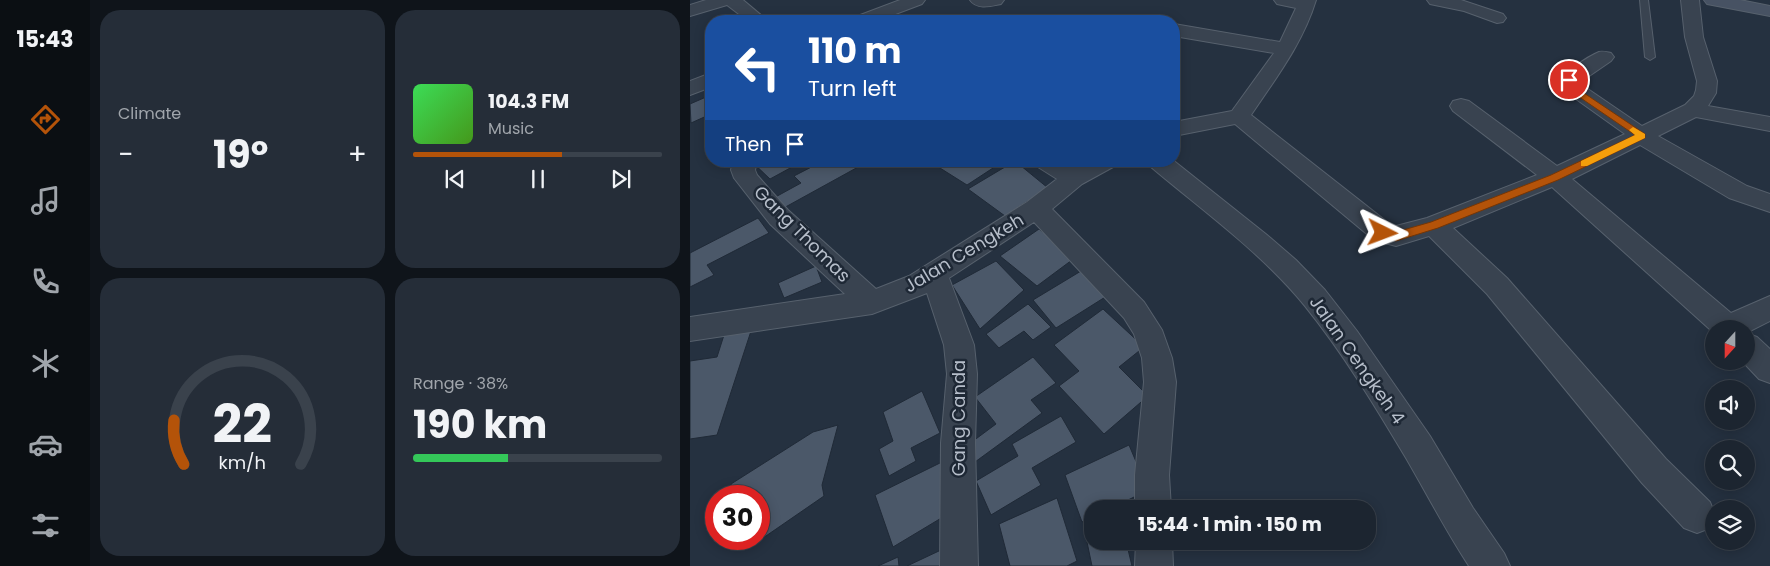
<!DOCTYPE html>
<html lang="en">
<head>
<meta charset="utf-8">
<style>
	:root { --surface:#1c2530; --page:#252d38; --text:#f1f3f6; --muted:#a0a5ab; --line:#3a424c; --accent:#b45309 }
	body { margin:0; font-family:Poppins,sans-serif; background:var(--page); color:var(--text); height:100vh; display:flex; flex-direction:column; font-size:19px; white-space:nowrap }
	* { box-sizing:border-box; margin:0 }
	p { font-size:16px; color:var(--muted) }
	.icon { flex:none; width:28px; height:28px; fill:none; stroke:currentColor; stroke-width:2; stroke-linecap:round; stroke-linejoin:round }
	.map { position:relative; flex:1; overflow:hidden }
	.panel { display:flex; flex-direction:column; gap:10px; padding:10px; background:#0f141a; width:600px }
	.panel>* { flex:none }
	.banner { position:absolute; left:15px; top:15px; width:475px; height:152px; border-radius:20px; box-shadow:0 2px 12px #0003,0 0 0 1px var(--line); background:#1a4fa0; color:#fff; overflow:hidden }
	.needle { width:32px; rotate:201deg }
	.fabs { position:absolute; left:1015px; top:320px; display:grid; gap:10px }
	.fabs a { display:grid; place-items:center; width:50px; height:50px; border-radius:50%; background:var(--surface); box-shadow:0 2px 12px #0003,0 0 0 1px var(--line); font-size:25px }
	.speed { position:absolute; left:15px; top:485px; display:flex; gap:10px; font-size:25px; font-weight:700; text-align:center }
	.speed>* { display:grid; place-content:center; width:65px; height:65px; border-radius:50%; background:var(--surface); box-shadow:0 2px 12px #0003,0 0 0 1px var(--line); line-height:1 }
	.speed .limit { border:8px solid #d22; background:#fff; color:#111 }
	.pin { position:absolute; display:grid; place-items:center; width:42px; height:42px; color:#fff; margin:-21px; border:2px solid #fff; border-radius:50%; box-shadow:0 1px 5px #0007 }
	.me { position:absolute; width:55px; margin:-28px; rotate:93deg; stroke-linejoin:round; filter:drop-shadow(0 0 4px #0008) }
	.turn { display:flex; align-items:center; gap:18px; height:105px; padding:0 20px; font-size:22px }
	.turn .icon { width:65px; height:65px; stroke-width:2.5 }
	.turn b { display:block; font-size:35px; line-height:42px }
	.then { display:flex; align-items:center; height:48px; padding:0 20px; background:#0003; gap:10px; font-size:19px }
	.big { font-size:38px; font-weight:700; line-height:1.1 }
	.panel .widget { flex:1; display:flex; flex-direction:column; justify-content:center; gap:8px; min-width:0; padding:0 18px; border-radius:20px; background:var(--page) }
	.panel .dial { align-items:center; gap:0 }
	.dial svg { height:130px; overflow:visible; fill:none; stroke:var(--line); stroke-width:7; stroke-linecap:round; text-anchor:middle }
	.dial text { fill:var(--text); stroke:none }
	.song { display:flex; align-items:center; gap:15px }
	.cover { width:60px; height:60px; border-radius:8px; background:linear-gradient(135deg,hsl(130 70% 55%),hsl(100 70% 35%)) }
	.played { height:5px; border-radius:2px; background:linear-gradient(90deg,var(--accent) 60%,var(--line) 60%) }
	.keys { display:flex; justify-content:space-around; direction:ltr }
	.heat { display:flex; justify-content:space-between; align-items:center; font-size:28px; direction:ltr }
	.charge { height:8px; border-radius:4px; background:linear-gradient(90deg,#34c759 38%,var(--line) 0) }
	.panel .tiles { flex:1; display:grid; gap:10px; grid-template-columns:repeat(2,1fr) }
	.trip { position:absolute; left:394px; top:500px; width:292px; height:50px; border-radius:20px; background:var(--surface); box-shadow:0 2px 12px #0003,0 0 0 1px var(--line); font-weight:700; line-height:50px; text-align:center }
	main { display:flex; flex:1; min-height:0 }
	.tab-bar { display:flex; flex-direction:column; width:90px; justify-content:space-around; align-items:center; background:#0b0f13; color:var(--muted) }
	.tab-bar .icon { width:35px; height:35px }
	.tab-bar .on { color:var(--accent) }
	.tab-bar b { font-size:22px; color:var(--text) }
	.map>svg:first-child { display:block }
	.building { fill:#4b5869; stroke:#202a37 }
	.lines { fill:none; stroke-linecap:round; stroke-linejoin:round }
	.lane-casing { stroke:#57616d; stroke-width:2 }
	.street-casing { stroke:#57616d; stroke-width:2 }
	.secondary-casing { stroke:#57616d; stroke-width:2 }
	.lane { fill:#394350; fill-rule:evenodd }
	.street { fill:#394350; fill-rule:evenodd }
	.secondary { fill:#475263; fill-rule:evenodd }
	.route { fill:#b45309; stroke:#753606 }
	.slow { fill:#f59e0b }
	.labels { text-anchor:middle; stroke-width:5; stroke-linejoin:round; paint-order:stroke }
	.street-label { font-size:18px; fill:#b6beca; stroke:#1e2835 }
</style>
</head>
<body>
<main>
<nav class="tab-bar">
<b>15:43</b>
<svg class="icon on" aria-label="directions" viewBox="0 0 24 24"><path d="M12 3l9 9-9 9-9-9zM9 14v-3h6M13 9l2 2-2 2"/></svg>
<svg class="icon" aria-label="music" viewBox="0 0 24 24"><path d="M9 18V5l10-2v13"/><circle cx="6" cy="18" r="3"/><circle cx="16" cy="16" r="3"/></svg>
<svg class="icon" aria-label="phone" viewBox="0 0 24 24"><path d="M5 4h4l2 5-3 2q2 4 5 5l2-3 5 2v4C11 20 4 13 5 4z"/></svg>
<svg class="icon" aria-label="climate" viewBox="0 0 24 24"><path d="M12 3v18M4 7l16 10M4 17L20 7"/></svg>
<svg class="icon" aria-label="car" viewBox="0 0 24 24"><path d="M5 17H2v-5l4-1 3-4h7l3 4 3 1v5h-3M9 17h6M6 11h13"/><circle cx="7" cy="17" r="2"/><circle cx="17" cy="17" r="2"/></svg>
<svg class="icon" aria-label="filters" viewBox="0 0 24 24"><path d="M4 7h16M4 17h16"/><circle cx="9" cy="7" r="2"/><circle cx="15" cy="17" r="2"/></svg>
</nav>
<section class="panel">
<div class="tiles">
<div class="widget"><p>Climate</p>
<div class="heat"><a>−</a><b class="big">19°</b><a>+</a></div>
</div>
<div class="widget">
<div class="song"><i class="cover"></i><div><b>104.3 FM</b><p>Music</p></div></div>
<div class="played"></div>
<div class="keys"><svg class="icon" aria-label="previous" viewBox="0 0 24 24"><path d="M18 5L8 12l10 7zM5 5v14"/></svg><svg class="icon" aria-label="pause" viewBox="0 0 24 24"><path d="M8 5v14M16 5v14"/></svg><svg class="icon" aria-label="next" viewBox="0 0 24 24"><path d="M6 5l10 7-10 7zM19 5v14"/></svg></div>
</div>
<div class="widget dial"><svg viewBox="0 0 100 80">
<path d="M14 69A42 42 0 1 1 86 69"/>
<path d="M14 69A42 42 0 0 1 8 42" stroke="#b45309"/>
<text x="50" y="56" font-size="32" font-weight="700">22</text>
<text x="50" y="72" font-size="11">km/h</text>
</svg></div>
<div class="widget"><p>Range · 38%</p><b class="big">190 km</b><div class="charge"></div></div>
</div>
</section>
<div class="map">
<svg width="1080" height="566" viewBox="0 0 1080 566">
	<rect width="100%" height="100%" fill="#253140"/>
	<!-- building -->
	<path class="building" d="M 16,97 L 21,102 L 21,114 L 1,123 L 0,104 Z
		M 61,161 L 113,161 L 80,179 Z
		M 133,161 L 179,161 L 90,210 L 80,200 L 111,183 L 104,176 Z
		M 244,161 L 293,161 L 303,168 L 277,185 L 242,163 Z
		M 325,161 L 358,188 L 315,216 L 278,189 Z
		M 68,218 L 79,233 L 17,265 L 24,275 L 0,287 L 0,253 Z
		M 349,229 L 386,257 L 347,286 L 310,256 Z
		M 306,261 L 334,290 L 290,329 L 262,285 Z
		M 126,266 L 132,282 L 94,298 L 88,283 Z
		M 396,268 L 420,294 L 366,328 L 343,300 Z
		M 338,304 L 361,327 L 343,340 L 334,331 L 309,348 L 296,334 Z
		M 413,309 L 454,347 L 429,367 L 458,396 L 414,434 L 369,386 L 389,371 L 364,345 Z
		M 61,331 L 27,435 L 0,439 L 0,361 L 27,357 L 34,335 Z
		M 343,357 L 366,383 L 341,400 L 352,413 L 285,462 L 275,447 L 306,424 L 285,397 Z
		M 232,391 L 250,433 L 221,448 L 226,461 L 199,476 L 189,449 L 203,441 L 193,412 Z
		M 371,416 L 386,442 L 342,468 L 351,485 L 301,515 L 286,481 L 328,456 L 322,444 Z
		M 148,425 L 132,485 L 134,496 L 60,547 L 57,539 L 69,539 L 69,496 L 45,496 L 41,484 L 123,432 Z
		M 439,445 L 458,490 L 420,509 L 402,509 L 402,517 L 392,522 L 375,475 Z
		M 254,461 L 258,514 L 203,547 L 185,495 Z
		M 367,498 L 387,561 L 377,566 L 320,566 L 309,524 Z
		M 402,540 L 436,541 L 442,566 L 402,566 L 397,542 Z
		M 251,550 L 253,566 L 217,566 Z
		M 208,557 L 209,566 L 188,566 Z"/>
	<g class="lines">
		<!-- lane casing -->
		<g class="lane-casing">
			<path id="lane" d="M 950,0 L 958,0 L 965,57 L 960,60 L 955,57 Z"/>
		</g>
		<!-- street casing -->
		<g class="street-casing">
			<path id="street" d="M 16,0 L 53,0 L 78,21 L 58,21 L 37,5 L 0,16 L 0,5 Z
				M 210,0 L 235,0 L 232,4 L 187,21 L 162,21 L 165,17 Z
				M 280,0 L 314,0 L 311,4 C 301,6 287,10 280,0 Z
				M 584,0 L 626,0 C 613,43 586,78 561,115 L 701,225 L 706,226 L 737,218 L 847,175 L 763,111 L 760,106 L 763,101 L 771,99 L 779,101 L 867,166 L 935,134 L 872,89 L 869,85 C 869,75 899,56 909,52 C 913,51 916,52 921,53 L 924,57 L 921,61 L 889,83 L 952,126 L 995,105 L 1004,96 L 1006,90 L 1007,81 L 995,37 L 991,0 L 1009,0 L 1013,37 L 1027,81 L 1026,93 L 1018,106 L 1080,117 L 1080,131 L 1006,117 L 968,136 L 1057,186 L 1080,194 L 1080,212 L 1039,198 L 950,145 L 882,179 L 1041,313 L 1080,296 L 1080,321 L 1056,333 L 1056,329 L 1024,329 L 1024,333 L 862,187 L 763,228 L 817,278 L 976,459 L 1020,502 L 1024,512 L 1020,528 L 1007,533 L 994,528 L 952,483 L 797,294 L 739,236 L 706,246 L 684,240 L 545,124 L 484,136 L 484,122 L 542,111 L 584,53 L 484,36 L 484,24 L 590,42 L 606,8 L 587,4 Z
				M 737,0 L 771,0 L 813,14 L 816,18 L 813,22 L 807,23 L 774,11 L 740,4 Z
				M 21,73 L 21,87 L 0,95 L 0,81 Z
				M 43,161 L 67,161 L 65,170 L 67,175 L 98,210 L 186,289 L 219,276 L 337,202 L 367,179 L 348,167 L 345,161 L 374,161 L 384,167 L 396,161 L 426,161 L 423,167 L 392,184 L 362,209 L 454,302 L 472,330 L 482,358 L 486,382 L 479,475 L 481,509 L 445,509 L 445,475 L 454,382 L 452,358 L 444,334 L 434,318 L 344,222 L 259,278 L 284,345 L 287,374 L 285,443 L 288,566 L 250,566 L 251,443 L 257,374 L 254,345 L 237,293 L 182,314 L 0,341 L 0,317 L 155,294 L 80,224 L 44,178 L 41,170 Z
				M 458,161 L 484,161 L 577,235 L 606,260 L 635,290 L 667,331 L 740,436 L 783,508 L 814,553 L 820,566 L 779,566 C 756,531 737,494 716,458 C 685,406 653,353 615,306 C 572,253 513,211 461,167 Z
				M 1056,333 L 1067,337 L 1080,349 L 1080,383 L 1069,379 L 1052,361 L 1056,361 Z
				M 446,541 L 482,541 L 483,566 L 445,566 Z"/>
		</g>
		<!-- secondary casing -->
		<g class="secondary-casing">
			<path id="secondary" d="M 1014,0 L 1050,0 L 1080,6 L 1080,16 L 1017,4 Z"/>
		</g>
		<!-- lane -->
		<use href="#lane" class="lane"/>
		<!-- street -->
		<use href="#street" class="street"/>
		<!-- secondary -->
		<use href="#secondary" class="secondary"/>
	</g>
	<!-- route -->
	<path class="route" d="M 879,78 L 883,80 L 885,87 L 955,134 L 955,138 L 868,180 L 748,228 L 706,241 L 689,236 L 688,233 L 693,229 L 706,232 L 741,222 L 861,175 L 945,135 L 879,90 L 875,85 L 875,80 Z"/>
	<!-- slow -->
	<path class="slow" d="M 943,127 L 955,134 L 955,138 L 897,166 L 891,166 L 891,161 L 945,135 L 939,130 Z"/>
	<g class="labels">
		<!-- street labels -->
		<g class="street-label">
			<text transform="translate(112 234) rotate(45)" y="6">Gang Thomas</text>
			<text transform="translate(274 253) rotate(-31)" y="6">Jalan Cengkeh</text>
			<text transform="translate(667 360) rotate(55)" y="6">Jalan Cengkeh 4</text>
			<text transform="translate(269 418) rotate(-90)" y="6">Gang Canda</text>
		</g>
	</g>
</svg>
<div class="fabs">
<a><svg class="needle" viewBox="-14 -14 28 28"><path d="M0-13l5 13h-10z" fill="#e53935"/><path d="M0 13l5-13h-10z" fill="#a0a5ab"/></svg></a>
<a><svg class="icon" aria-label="sound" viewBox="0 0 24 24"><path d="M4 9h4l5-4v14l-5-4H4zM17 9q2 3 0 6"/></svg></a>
<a><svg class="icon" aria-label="search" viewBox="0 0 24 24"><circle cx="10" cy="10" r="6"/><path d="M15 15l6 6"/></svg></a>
<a><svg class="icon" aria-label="layers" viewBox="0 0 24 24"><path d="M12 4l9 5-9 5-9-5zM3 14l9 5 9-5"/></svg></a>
</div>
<div class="speed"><div class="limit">30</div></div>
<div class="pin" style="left:879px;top:80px;background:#d93025"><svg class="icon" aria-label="arrive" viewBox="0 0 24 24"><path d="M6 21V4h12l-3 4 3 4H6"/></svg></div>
<svg class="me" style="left:693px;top:233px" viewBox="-20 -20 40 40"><path d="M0-17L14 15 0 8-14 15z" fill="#b45309" stroke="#fff" stroke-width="4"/></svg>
<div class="trip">15:44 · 1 min · 150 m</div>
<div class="banner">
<div class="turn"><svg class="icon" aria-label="left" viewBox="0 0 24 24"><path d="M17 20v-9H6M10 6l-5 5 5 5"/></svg><div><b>110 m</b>Turn left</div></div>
<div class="then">Then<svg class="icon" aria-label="arrive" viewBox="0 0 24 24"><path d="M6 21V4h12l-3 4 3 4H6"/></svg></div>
</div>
</div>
</main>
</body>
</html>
